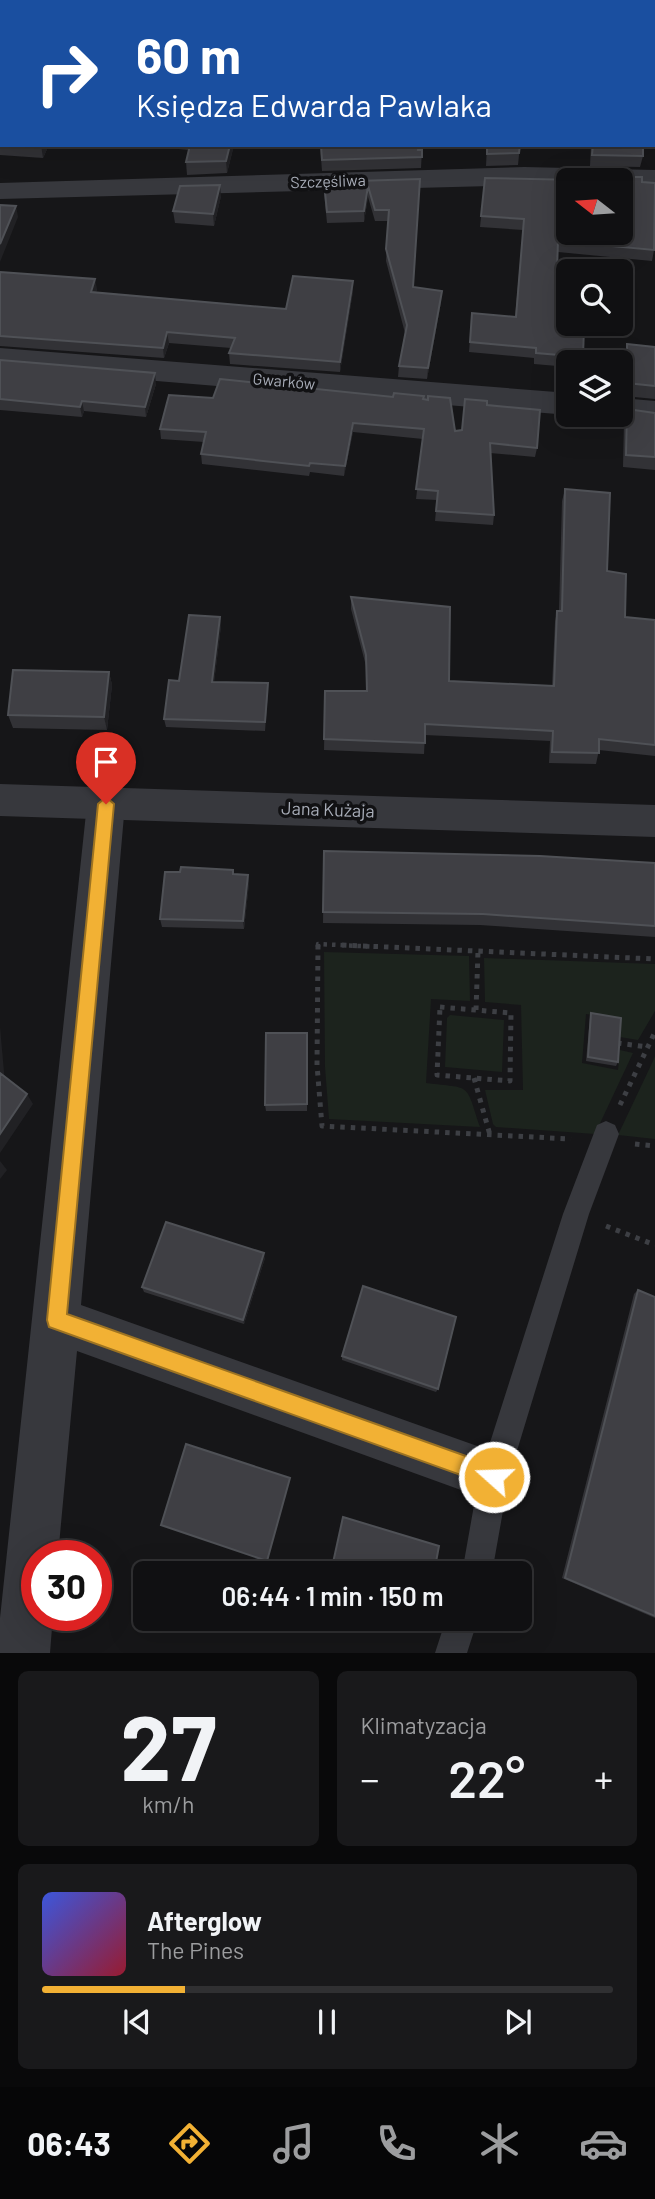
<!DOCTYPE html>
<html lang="pl">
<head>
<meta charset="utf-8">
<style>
	:root { --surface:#101012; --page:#19191b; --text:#f1f3f6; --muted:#9c9d9f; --line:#303032; --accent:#f2b134 }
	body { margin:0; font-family:Barlow,sans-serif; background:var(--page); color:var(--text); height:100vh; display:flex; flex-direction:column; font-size:26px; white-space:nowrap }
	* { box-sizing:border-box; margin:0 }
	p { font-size:23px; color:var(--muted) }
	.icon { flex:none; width:38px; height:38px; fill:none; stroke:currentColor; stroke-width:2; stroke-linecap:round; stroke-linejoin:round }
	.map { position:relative; height:1653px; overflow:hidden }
	.details { display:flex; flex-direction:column; gap:18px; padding:18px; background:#09090a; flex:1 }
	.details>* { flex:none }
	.guide { position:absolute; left:0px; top:0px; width:656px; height:147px; box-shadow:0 7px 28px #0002,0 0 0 2px var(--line); background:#1a4fa0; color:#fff; overflow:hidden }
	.needle { width:46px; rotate:287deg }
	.tools { position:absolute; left:556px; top:168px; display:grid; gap:14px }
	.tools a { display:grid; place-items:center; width:77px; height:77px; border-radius:10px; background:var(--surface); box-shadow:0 7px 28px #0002,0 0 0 2px var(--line); font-size:35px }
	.speed { position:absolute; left:21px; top:1540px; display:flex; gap:14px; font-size:35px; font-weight:700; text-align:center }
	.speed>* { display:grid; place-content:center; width:91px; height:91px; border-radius:50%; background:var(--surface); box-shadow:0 7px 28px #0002,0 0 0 2px var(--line); line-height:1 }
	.speed .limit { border:10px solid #d22; background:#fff; color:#111 }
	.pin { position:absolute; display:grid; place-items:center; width:60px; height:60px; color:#fff; margin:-72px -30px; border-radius:50% 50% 50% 0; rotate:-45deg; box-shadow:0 0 7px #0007 }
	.pin .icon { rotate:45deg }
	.me { position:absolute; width:77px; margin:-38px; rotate:290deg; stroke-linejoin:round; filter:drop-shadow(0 0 5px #0008) }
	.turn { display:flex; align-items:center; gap:24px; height:147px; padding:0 21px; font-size:32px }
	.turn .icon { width:91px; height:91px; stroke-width:2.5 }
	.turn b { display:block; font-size:49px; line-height:60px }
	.big { font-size:52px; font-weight:600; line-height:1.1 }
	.details .card { flex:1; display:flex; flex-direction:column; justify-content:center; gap:10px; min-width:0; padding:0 24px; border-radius:10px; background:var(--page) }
	.details .dial { align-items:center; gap:0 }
	.dial b { font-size:91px; line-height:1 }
	.song { display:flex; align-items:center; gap:21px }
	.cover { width:84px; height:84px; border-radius:10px; background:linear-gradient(135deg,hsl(230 70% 55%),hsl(350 70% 35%)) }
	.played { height:7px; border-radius:4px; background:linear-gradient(90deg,var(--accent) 25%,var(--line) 25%) }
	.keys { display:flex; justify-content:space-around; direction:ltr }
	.heat { display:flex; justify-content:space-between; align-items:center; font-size:38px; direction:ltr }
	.details .tiles { flex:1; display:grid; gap:18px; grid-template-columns:1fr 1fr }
	.card:last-child { grid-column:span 2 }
	.trip { position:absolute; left:133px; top:1561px; width:399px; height:70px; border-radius:10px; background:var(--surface); box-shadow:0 7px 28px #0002,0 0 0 2px var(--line); font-weight:600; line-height:70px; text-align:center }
	.dock { display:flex; height:112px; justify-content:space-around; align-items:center; background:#060607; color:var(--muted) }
	.dock .icon { width:49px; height:49px }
	.dock .selected { color:var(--accent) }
	.dock b { font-size:32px; color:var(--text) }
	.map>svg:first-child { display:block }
	.green { fill:#1c231d }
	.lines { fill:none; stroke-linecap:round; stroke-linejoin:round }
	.path-far1 { stroke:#3d3f44; stroke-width:4.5; stroke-dasharray:3.5 5; stroke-linecap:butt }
	.path { stroke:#3d3f44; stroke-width:5; stroke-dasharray:4.5 6; stroke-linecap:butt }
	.service { fill:#37383d; fill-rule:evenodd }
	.minor { fill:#37383d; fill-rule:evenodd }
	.tertiary { fill:#37383d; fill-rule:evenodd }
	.rail { stroke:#4a4c52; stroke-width:3.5; stroke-dasharray:6 5; stroke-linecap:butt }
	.wall { fill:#323236 }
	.shaded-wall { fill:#212124 }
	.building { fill:#3f3f44; stroke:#4f5156; stroke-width:2 }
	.route { fill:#f2b134; stroke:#9d7322; stroke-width:2 }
	.labels { text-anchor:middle; stroke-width:7; stroke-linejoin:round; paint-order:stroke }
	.far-street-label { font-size:16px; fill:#a8adb8; stroke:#111113 }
	.street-label { font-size:18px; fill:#a8adb8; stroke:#111113 }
</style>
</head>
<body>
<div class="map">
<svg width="655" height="1653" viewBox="0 0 655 1653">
	<rect width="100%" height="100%" fill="#161618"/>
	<!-- green -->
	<path class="green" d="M 324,952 L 469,956 L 470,1001 L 431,999 L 426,1083 C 472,1089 465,1081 480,1127 L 329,1119 L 325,1067 Z
		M 484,958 L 655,964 L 655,1011 L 638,1040 L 620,1037 L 620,1019 L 586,1014 L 582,1063 L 618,1070 L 620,1050 L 633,1053 L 595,1134 L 496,1127 L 493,1124 L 485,1090 L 523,1090 L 521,1005 L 485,1002 Z
		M 450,1015 L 504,1020 L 502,1072 L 445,1067 L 447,1018 Z
		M 655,1056 L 655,1139 L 618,1135 L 653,1061 Z"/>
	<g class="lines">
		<!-- path-far1 -->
		<path class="path-far1" d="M 318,947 L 318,944 L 381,947"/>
		<!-- path -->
		<path class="path" d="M 318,945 L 317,1065 L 322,1126 L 571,1139
			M 342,945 L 655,959
			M 440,1007 L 511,1013 L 510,1081 L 437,1075 Z
			M 476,1010 L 478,951
			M 617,1043 L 648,1047
			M 474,1078 L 490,1135
			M 620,1105 L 655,1032
			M 635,1144 L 655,1146
			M 606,1226 L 655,1245"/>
		<!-- service -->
		<path class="service" d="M 606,1121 L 615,1125 L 619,1134 L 589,1214 L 509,1477 L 492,1573 L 462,1573 L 479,1477 L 563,1214 L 597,1125 Z
			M 446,1619 L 478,1619 L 467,1653 L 435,1653 Z"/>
		<!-- minor -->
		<path class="minor" d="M 18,0 L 47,0 L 16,2 Z
			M 524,167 L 655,170 L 655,186 L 621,185 L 621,180 L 569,180 L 569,184 L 0,199 L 0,183 Z
			M 0,348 L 569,393 L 569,415 L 0,368 Z
			M 621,398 L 655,401 L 655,423 L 610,417 L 621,415 Z
			M 106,788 L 119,793 L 125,804 L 81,1305 L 494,1452 L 512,1459 L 519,1477 L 512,1495 L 494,1502 L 77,1351 L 58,1556 L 37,1556 L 37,1615 L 53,1615 L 50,1653 L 0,1653 L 0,1618 L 87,804 L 93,793 Z"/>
		<!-- tertiary -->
		<path class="tertiary" d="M 0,784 L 655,805 L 655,837 L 0,816 Z"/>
		<!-- rail -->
		<path class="rail" d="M 223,2 L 236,0"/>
	</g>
	<!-- wall -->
	<path class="wall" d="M 2,124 L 2,145 L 49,145 L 43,158 L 0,155 L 0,128 Z
		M 136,145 L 234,145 L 227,173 L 187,175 L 186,162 L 189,150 Z
		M 320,145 L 421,145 L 420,150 L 422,150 L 421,168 L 322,171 Z
		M 487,145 L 520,145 L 518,165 L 486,166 Z
		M 591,145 L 643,145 L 643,156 L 640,167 L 590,166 Z
		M 592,172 L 623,177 L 642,182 L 654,250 L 652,261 L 558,252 L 555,325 L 583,357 L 582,362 L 569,362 L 569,367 L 534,364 L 534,358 L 469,352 L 472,313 L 515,317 L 523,230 L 480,227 L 485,178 L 590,180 Z
		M 420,179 L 413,287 L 441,302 L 427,379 L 398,377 L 399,366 L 405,333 L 386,261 L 388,221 L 375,221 L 368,197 L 364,222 L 327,223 L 324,193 L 324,182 Z
		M 221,196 L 214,226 L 175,223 L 173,211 Z
		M 0,272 L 97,289 L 96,292 L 286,309 L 353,281 L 353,291 L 340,372 L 230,364 L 229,353 L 231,348 L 169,343 L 164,358 L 0,346 Z
		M 627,344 L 655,347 L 655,399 L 624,396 L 624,357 Z
		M 0,360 L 156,384 L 146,417 L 84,411 L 82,417 L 0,410 Z
		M 213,398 L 423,399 L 455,431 L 461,430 L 487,405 L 537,448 L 535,457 L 490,453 L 494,515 L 493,525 L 435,521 L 437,500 L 416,499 L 423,439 L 353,432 L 344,476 L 310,472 L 309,476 L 202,464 L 201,454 L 204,442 L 161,439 L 160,429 Z
		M 627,409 L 655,413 L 655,470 L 623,467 L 624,421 Z
		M 565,489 L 607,571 L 625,617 L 655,620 L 655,756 L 599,750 L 596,764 L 549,763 L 550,741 L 425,735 L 424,754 L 324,750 L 325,691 L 366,691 L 366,666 L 351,609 L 351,597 L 449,681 L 552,686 L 555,622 L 557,611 L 559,611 L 562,501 Z
		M 220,617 L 221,626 L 214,682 L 268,692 L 265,731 L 166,727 L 164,719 L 179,681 Z
		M 109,672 L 112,685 L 107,730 L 13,728 L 8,715 Z
		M 324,851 L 655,863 L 655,937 L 480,925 L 323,923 Z
		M 233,870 L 234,874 L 248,875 L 249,883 L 244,929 L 162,927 L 160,919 L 180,872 Z
		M 591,1013 L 618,1062 L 616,1066 L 586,1061 L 590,1017 Z
		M 307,1033 L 307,1111 L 266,1111 L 265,1105 Z
		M 265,1258 L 244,1324 L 144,1292 L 142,1287 Z
		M 638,1290 L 655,1297 L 655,1618 L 562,1578 L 634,1294 Z
		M 342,1356 L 438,1389 L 436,1392 L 342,1360 Z"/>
	<!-- shaded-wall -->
	<path class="shaded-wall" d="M 41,145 L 49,145 L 43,158 Z
		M 230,145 L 234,145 L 227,173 L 226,161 Z
		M 220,185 L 221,196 L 214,226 L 213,214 Z
		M 368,186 L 368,197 L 364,222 L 364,211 Z
		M 16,206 L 18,217 L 0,262 L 0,244 Z
		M 95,279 L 97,289 L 93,303 L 91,292 Z
		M 353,281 L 353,291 L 340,372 L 340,362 Z
		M 442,291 L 441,302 L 427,379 L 428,368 Z
		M 167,332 L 169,343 L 164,358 L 163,348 Z
		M 155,373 L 156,384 L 146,417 L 145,407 Z
		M 82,401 L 84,411 L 82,417 L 80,407 Z
		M 353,423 L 353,432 L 344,476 L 345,466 Z
		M 220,617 L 221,626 L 213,691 L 212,682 Z
		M 109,672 L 112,685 L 107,730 L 104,717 Z
		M 268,683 L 268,692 L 265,731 L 265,722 Z
		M 248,875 L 249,883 L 244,929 L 243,921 Z
		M 0,1027 L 5,1083 L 0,1074 Z
		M 27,1094 L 33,1104 L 0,1153 L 0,1134 Z
		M 0,1161 L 7,1170 L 0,1179 Z
		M 264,1253 L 265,1258 L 244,1324 L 243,1320 Z"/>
	<!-- building -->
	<path class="building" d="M 2,124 L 2,142 L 0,142 L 0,128 Z
		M 190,145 L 230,145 L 226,161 L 186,162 Z
		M 321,145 L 419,145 L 418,150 L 422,150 L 422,157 L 322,160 Z
		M 487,145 L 520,145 L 519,153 L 487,154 Z
		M 593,145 L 643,145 L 643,156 L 592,155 Z
		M 592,172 L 621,172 L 623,177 L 642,177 L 642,182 L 655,183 L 654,250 L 558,241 L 555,325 L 584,327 L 583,357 L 536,353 L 536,348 L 470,342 L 472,313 L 516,317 L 524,219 L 481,216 L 485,178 L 577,180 L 569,180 L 569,233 L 621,233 L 621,180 L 591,180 Z
		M 420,179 L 413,287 L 442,291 L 428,368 L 399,366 L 407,325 L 386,249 L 389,210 L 375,210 L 368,186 L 364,211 L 327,212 L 324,182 Z
		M 220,185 L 213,214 L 173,211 L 180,186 Z
		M 0,205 L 16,206 L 0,244 Z
		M 0,272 L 95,279 L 91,292 L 286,309 L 293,276 L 353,281 L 340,362 L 229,353 L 235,338 L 167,332 L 163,348 L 0,336 Z
		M 627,344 L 655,347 L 655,386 L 627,383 Z
		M 0,360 L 155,373 L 145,407 L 82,401 L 80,407 L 0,399 Z
		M 220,379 L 393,397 L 394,393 L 424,396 L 423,399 L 428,400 L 428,396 L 450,398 L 455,431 L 462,430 L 465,399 L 487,401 L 487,405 L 540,410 L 537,448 L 490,443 L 494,515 L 436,511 L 438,491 L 416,489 L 424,429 L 353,423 L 345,466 L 310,463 L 309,466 L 201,454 L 206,432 L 160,429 L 169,395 L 213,398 Z
		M 627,409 L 655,413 L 655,457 L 626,455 Z
		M 565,489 L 610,493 L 607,571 L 626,574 L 625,617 L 655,620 L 655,745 L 599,739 L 599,753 L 552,752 L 553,731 L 425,724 L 425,743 L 324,739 L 325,691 L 367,691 L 366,655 L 351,597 L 450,607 L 449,681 L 554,686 L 557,611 L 562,611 Z
		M 189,615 L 220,617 L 212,682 L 268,683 L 265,722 L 164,719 L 169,680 L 179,681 Z
		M 13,670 L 109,672 L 104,717 L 8,715 Z
		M 324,851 L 540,856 L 655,863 L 655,926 L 483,914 L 323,912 Z
		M 181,867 L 233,870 L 233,874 L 248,875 L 243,921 L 160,919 L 165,872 L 180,872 Z
		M 591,1013 L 621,1018 L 618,1062 L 588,1057 Z
		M 266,1033 L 307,1033 L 307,1104 L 265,1105 Z
		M 0,1073 L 27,1094 L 0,1134 Z
		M 166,1222 L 264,1253 L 243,1320 L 142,1287 Z
		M 363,1286 L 456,1317 L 438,1389 L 342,1356 Z
		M 638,1290 L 655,1297 L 655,1616 L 565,1578 Z
		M 186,1444 L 290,1478 L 267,1561 L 161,1525 Z
		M 343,1517 L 439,1546 L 434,1573 L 335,1573 L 331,1572 Z"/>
	<!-- route -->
	<path class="route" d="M 106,797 L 114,804 L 67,1314 L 494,1466 L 501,1469 L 504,1477 L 501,1484 L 494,1487 L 49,1327 L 47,1320 L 98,804 Z"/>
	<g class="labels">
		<!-- far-street labels -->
		<g class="far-street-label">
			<text transform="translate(328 181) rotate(-2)" y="6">Szczęśliwa</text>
			<text transform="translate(284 381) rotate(5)" y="6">Gwarków</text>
		</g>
		<!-- street labels -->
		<g class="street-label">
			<text transform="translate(328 810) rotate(2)" y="6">Jana Kużaja</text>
		</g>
	</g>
</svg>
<div class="tools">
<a><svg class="needle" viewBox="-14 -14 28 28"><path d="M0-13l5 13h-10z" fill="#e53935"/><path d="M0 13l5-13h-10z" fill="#9c9d9f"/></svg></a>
<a><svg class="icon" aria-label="search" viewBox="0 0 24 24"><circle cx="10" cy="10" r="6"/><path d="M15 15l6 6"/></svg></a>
<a><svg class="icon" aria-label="layers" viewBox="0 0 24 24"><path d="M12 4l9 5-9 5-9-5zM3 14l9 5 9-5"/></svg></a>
</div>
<div class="speed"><div class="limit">30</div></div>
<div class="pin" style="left:106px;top:804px;background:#d93025"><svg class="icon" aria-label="arrive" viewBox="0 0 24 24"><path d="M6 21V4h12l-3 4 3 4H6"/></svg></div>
<svg class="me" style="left:494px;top:1477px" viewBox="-20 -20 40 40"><circle r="17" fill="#f2b134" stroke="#fff" stroke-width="3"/><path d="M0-11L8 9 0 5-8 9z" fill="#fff"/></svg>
<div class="trip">06:44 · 1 min · 150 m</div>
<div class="guide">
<div class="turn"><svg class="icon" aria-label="right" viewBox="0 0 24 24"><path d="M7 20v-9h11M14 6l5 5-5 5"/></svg><div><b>60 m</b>Księdza Edwarda Pawlaka</div></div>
</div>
</div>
<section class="details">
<div class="tiles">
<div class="card dial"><b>27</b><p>km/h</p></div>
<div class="card"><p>Klimatyzacja</p>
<div class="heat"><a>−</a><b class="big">22°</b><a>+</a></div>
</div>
<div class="card">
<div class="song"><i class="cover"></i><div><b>Afterglow</b><p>The Pines</p></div></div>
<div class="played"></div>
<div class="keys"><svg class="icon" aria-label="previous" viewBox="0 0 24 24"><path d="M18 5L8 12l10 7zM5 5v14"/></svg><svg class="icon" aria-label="pause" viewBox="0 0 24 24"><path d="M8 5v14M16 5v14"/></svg><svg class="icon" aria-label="next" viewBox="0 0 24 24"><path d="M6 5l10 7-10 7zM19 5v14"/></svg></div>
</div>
</div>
</section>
<nav class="dock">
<b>06:43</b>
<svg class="icon selected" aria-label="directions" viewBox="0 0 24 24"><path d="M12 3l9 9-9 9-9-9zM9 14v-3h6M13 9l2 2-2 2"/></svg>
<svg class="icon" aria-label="music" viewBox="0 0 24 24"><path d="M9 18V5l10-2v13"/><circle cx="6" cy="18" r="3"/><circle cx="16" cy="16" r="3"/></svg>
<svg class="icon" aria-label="phone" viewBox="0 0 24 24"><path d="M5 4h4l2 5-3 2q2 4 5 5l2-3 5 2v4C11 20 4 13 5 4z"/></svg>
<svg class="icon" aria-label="climate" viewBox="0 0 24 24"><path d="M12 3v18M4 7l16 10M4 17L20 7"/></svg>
<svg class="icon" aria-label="car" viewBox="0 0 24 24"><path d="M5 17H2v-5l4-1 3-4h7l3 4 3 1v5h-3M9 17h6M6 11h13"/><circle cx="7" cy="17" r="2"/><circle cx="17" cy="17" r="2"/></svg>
</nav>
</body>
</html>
